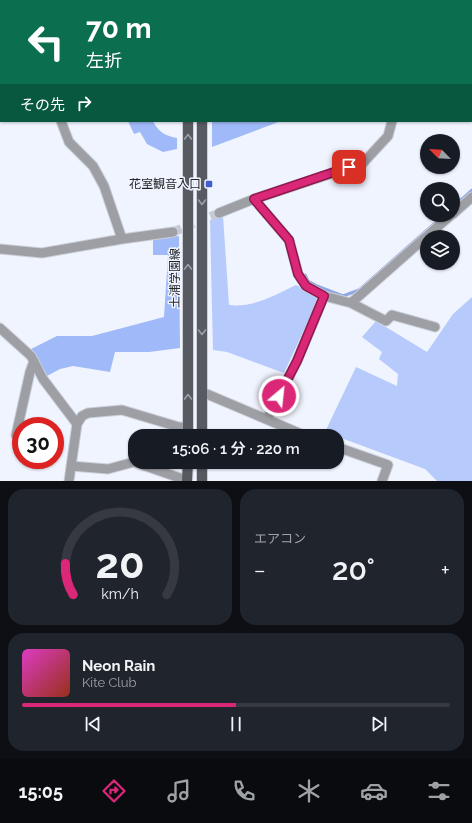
<!DOCTYPE html>
<html lang="ja">
<head>
<meta charset="utf-8">
<style>
	:root { --surface:#171b24; --page:#20242c; --text:#f1f3f6; --muted:#9ea1a6; --line:#363941; --accent:#db2777 }
	body { margin:0; font-family:Raleway,"Noto Sans JP",sans-serif; background:var(--page); color:var(--text); height:100vh; display:flex; flex-direction:column; font-size:15px; white-space:nowrap }
	* { box-sizing:border-box; margin:0 }
	p { font-size:13px; color:var(--muted) }
	.icon { flex:none; width:22px; height:22px; fill:none; stroke:currentColor; stroke-width:2; stroke-linecap:round; stroke-linejoin:round }
	.map { position:relative; height:481px; overflow:hidden }
	.side { display:flex; flex-direction:column; gap:8px; padding:8px; background:#0d0f14; flex:1 }
	.side>* { flex:none }
	.hud { position:absolute; left:0px; top:0px; width:472px; height:122px; box-shadow:0 1px 3px #0004; background:#0b6e4f; color:#fff; overflow:hidden }
	.needle { width:26px; rotate:294deg }
	.controls { position:absolute; left:420px; top:134px; display:grid; gap:8px }
	.controls a { display:grid; place-items:center; width:40px; height:40px; border-radius:50%; background:var(--surface); box-shadow:0 1px 3px #0004; font-size:20px }
	.speed { position:absolute; left:12px; top:417px; display:flex; gap:8px; font-size:20px; font-weight:700; text-align:center }
	.speed>* { display:grid; place-content:center; width:52px; height:52px; border-radius:50%; background:var(--surface); box-shadow:0 1px 3px #0004; line-height:1 }
	.speed .limit { border:6px solid #d22; background:#fff; color:#111 }
	.pin { position:absolute; display:grid; place-items:center; width:34px; height:34px; color:#fff; margin:-17px; border-radius:8px; box-shadow:0 2px 6px #0006 }
	.me { position:absolute; width:44px; margin:-22px; rotate:28deg; stroke-linejoin:round; filter:drop-shadow(0 0 3px #0008) }
	.turn { display:flex; align-items:center; gap:14px; height:84px; padding:0 20px; font-size:18px }
	.turn .icon { width:52px; height:52px; stroke-width:2.5 }
	.turn b { display:block; font-size:28px; line-height:34px }
	.then { display:flex; align-items:center; height:38px; padding:0 20px; background:#0003; gap:8px; font-size:15px }
	.big { font-size:30px; font-weight:600; line-height:1.1 }
	.side .tile { flex:1; display:flex; flex-direction:column; justify-content:center; gap:6px; min-width:0; padding:0 14px; border-radius:16px; background:var(--page) }
	.side .dial { align-items:center; gap:0 }
	.dial svg { height:104px; overflow:visible; fill:none; stroke:var(--line); stroke-width:7; stroke-linecap:round; text-anchor:middle }
	.dial text { fill:var(--text); stroke:none }
	.song { display:flex; align-items:center; gap:12px }
	.cover { width:48px; height:48px; border-radius:6px; background:linear-gradient(135deg,hsl(310 70% 55%),hsl(10 70% 35%)) }
	.played { height:4px; border-radius:2px; background:linear-gradient(90deg,var(--accent) 50%,var(--line) 50%) }
	.keys { display:flex; justify-content:space-around; direction:ltr }
	.heat { display:flex; justify-content:space-between; align-items:center; font-size:22px; direction:ltr }
	.side .tiles { flex:1; display:grid; gap:8px; grid-template-columns:1fr 1fr }
	.tile:last-child { grid-column:span 2 }
	.trip { position:absolute; left:128px; top:429px; width:216px; height:40px; border-radius:16px; background:var(--surface); box-shadow:0 1px 3px #0004; font-weight:600; line-height:40px; text-align:center }
	.tabs { display:flex; height:64px; justify-content:space-around; align-items:center; background:#090b0e; color:var(--muted) }
	.tabs .icon { width:28px; height:28px }
	.tabs .selected { color:var(--accent) }
	.tabs b { font-size:18px; color:var(--text) }
	.map>svg:first-child { display:block }
	.green { fill:#b6cafc }
	.forest { fill:#a0b9f8 }
	.lines { fill:none; stroke-linecap:round; stroke-linejoin:round }
	.stream { stroke:#8fa7e5; stroke-width:3 }
	.minor-tunnel { stroke:#c7cad4; stroke-width:9; stroke-dasharray:9 4.5; stroke-linecap:butt }
	.minor-casing { stroke:#cbcfd8; stroke-width:11 }
	.primary-casing { stroke:#cbcfd8; stroke-width:12 }
	.minor { stroke:#9d9fa4; stroke-width:9 }
	.primary { stroke:#575a61; stroke-width:10 }
	.oneway { stroke:#9c9fa8 }
	.route-casing { stroke:#8e194d; stroke-width:10 }
	.route { stroke:#db2777; stroke-width:7 }
	.poi-dot { fill:#3e5fd1; stroke:#f0f4ff; stroke-width:1.5 }
	.labels { text-anchor:middle; stroke-width:3; stroke-linejoin:round; paint-order:stroke }
	.poi-label { font-size:12px; fill:#222428; stroke:#f0f4ff; text-anchor:end }
	.street-label { font-size:12px; fill:#222428; stroke:#f0f4ff }
</style>
</head>
<body>
<div class="map">
<svg width="472" height="481" viewBox="0 0 472 481">
	<rect width="100%" height="100%" fill="#f0f4ff"/>
	<!-- green -->
	<path class="green" d="M 223,216 L 229,305 C 253,308 275,295 296,285 L 318,296 L 312,313 L 284,373 L 227,352 L 213,350 L 210,220 Z
		M 472,297 L 472,481 L 437,481 L 425,469 L 325,432 L 356,367 L 397,386 L 398,374 L 379,359 L 382,352 L 362,337 L 376,321 L 427,352 L 453,314 Z"/>
	<!-- forest -->
	<path class="forest" d="M 128,121 L 153,121 C 158,132 166,136 177,138 L 177,149 L 163,152 L 147,144 L 140,132 L 134,134 Z
		M 212,121 L 281,121 L 212,147 Z
		M 179,236 L 180,348 L 149,352 L 115,352 L 110,372 L 73,366 L 60,369 L 45,377 L 41,371 L 39,361 L 31,349 L 57,336 L 92,336 L 164,317 L 168,255 L 153,255 L 153,239 Z"/>
	<g class="lines">
		<!-- stream -->
		<path class="stream" d="M 453,207 L 472,190
			M 305,275 L 308,281 L 317,286 L 343,296 L 359,290 L 444,215"/>
		<!-- minor-tunnel -->
		<path class="minor-tunnel" d="M 173,232 L 219,213"/>
		<!-- minor casing -->
		<g class="minor-casing">
			<path id="minor" d="M 4,0 L 4,1
				M 230,1 L 230,0
				M 410,1 L 410,0
				M 0,16 L 1,15
				M 61,121 L 69,142 L 93,166 L 104,186 L 122,239
				M 254,199 L 289,240 L 298,274 L 306,286 L 324,296 L 351,303 L 386,321 L 392,315 L 435,327
				M 219,213 L 254,199 L 363,163 L 388,136 L 392,121
				M 453,214 L 472,197
				M 0,249 L 42,253 L 122,239 L 173,232
				M 351,303 L 451,215
				M 0,328 L 31,356 L 43,379 L 77,424 L 69,481
				M 202,392 L 306,436
				M 267,419 L 297,361 L 324,296
				M 77,424 L 82,416 L 88,413 L 122,410 L 179,427 L 188,427
				M 16,435 L 30,372 L 34,361
				M 337,447 L 388,465 L 382,481
				M 71,466 L 108,469 L 134,462 L 180,478 L 187,478"/>
		</g>
		<!-- primary casing -->
		<g class="primary-casing">
			<path id="primary" d="M 188,0 L 188,1
				M 202,0 L 202,1
				M 202,121 L 202,436
				M 188,436 L 188,121
				M 202,462 L 202,481
				M 187,481 L 188,462"/>
		</g>
		<!-- minor -->
		<use href="#minor" class="minor"/>
		<!-- primary -->
		<use href="#primary" class="primary"/>
	</g>
	<!-- one-way arrows -->
	<defs><path id="oneway-chevron" d="M-2-3.5L2.5 0L-2 3.5" fill="none" stroke-width="1.6" stroke-linecap="round" stroke-linejoin="round"/></defs>
	<g class="oneway">
		<use href="#oneway-chevron" transform="translate(188 137) rotate(-90)"/>
		<use href="#oneway-chevron" transform="translate(202 202) rotate(90)"/>
		<use href="#oneway-chevron" transform="translate(188 267) rotate(-90)"/>
		<use href="#oneway-chevron" transform="translate(202 332) rotate(90)"/>
		<use href="#oneway-chevron" transform="translate(188 397) rotate(-91)"/>
	</g>
	<g class="lines">
		<!-- route casing -->
		<g class="route-casing">
			<path id="route" d="M 279,396 L 297,361 L 324,296 L 306,286 L 298,274 L 289,240 L 254,199 L 349,167"/>
		</g>
		<!-- route -->
		<use href="#route" class="route"/>
	</g>
	<!-- markers -->
	<rect class="poi-dot" x="205" y="180" width="8" height="8" rx="2"/>
	<g class="labels">
		<!-- poi labels -->
		<g class="poi-label">
			<text x="201" y="188">花室観音入口</text>
		</g>
		<!-- street labels -->
		<g class="street-label">
			<text transform="translate(175 278) rotate(-90)" y="4">土浦学園線</text>
		</g>
	</g>
</svg>
<div class="controls">
<a><svg class="needle" viewBox="-14 -14 28 28"><path d="M0-13l5 13h-10z" fill="#e53935"/><path d="M0 13l5-13h-10z" fill="#9ea1a6"/></svg></a>
<a><svg class="icon" aria-label="search" viewBox="0 0 24 24"><circle cx="10" cy="10" r="6"/><path d="M15 15l6 6"/></svg></a>
<a><svg class="icon" aria-label="layers" viewBox="0 0 24 24"><path d="M12 4l9 5-9 5-9-5zM3 14l9 5 9-5"/></svg></a>
</div>
<div class="speed"><div class="limit">30</div></div>
<div class="pin" style="left:349px;top:167px;background:#d93025"><svg class="icon" aria-label="arrive" viewBox="0 0 24 24"><path d="M6 21V4h12l-3 4 3 4H6"/></svg></div>
<svg class="me" style="left:279px;top:396px" viewBox="-20 -20 40 40"><circle r="17" fill="#db2777" stroke="#fff" stroke-width="3"/><path d="M0-11L8 9 0 5-8 9z" fill="#fff"/></svg>
<div class="trip">15:06 · 1 分 · 220 m</div>
<div class="hud">
<div class="turn"><svg class="icon" aria-label="left" viewBox="0 0 24 24"><path d="M17 20v-9H6M10 6l-5 5 5 5"/></svg><div><b>70 m</b>左折</div></div>
<div class="then">その先<svg class="icon" aria-label="right" viewBox="0 0 24 24"><path d="M7 20v-9h11M14 6l5 5-5 5"/></svg></div>
</div>
</div>
<section class="side">
<div class="tiles">
<div class="tile dial"><svg viewBox="0 0 100 80">
<path d="M14 69A42 42 0 1 1 86 69"/>
<path d="M14 69A42 42 0 0 1 8 45" stroke="#db2777"/>
<text x="50" y="56" font-size="32" font-weight="700">20</text>
<text x="50" y="72" font-size="11">km/h</text>
</svg></div>
<div class="tile"><p>エアコン</p>
<div class="heat"><a>−</a><b class="big">20°</b><a>+</a></div>
</div>
<div class="tile">
<div class="song"><i class="cover"></i><div><b>Neon Rain</b><p>Kite Club</p></div></div>
<div class="played"></div>
<div class="keys"><svg class="icon" aria-label="previous" viewBox="0 0 24 24"><path d="M18 5L8 12l10 7zM5 5v14"/></svg><svg class="icon" aria-label="pause" viewBox="0 0 24 24"><path d="M8 5v14M16 5v14"/></svg><svg class="icon" aria-label="next" viewBox="0 0 24 24"><path d="M6 5l10 7-10 7zM19 5v14"/></svg></div>
</div>
</div>
</section>
<nav class="tabs">
<b>15:05</b>
<svg class="icon selected" aria-label="directions" viewBox="0 0 24 24"><path d="M12 3l9 9-9 9-9-9zM9 14v-3h6M13 9l2 2-2 2"/></svg>
<svg class="icon" aria-label="music" viewBox="0 0 24 24"><path d="M9 18V5l10-2v13"/><circle cx="6" cy="18" r="3"/><circle cx="16" cy="16" r="3"/></svg>
<svg class="icon" aria-label="phone" viewBox="0 0 24 24"><path d="M5 4h4l2 5-3 2q2 4 5 5l2-3 5 2v4C11 20 4 13 5 4z"/></svg>
<svg class="icon" aria-label="climate" viewBox="0 0 24 24"><path d="M12 3v18M4 7l16 10M4 17L20 7"/></svg>
<svg class="icon" aria-label="car" viewBox="0 0 24 24"><path d="M5 17H2v-5l4-1 3-4h7l3 4 3 1v5h-3M9 17h6M6 11h13"/><circle cx="7" cy="17" r="2"/><circle cx="17" cy="17" r="2"/></svg>
<svg class="icon" aria-label="filters" viewBox="0 0 24 24"><path d="M4 7h16M4 17h16"/><circle cx="9" cy="7" r="2"/><circle cx="15" cy="17" r="2"/></svg>
</nav>
</body>
</html>
